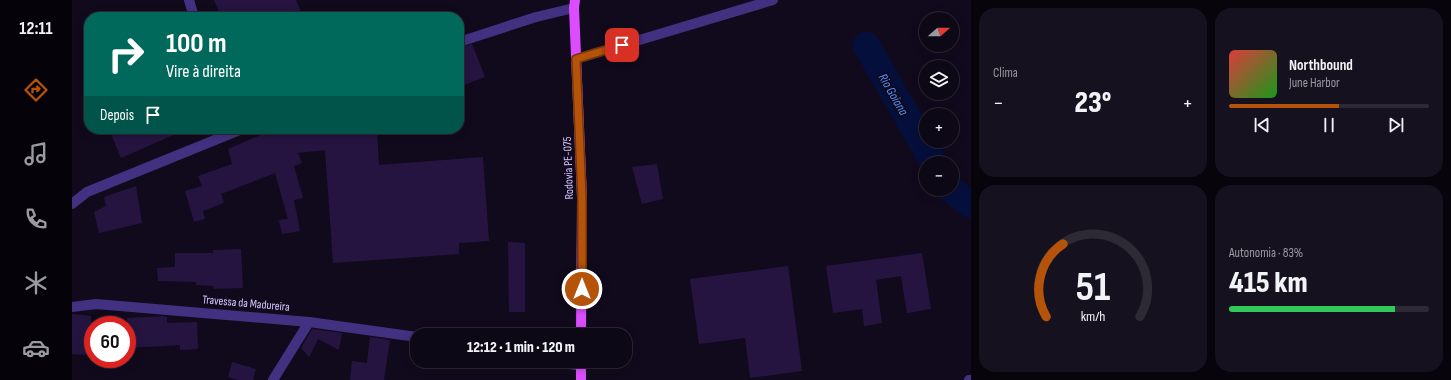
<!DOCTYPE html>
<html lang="pt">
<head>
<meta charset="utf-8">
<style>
	:root { --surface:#0d0816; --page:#16111f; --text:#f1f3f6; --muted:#9a9aa1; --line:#2d2935; --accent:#b45309 }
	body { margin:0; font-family:"Sofia Sans Condensed",sans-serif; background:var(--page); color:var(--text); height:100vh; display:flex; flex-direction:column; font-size:15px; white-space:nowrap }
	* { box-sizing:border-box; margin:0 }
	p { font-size:13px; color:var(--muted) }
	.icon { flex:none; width:22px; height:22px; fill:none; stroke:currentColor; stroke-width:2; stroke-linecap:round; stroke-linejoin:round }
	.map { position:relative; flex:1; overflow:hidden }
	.drawer { display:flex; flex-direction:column; gap:8px; padding:8px; background:#07040c; width:480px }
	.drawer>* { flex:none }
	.hud { position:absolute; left:12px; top:12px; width:380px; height:122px; border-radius:16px; box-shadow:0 2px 10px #0003,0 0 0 1px var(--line); background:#00695c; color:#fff; overflow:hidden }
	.needle { width:26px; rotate:70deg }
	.tools { position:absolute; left:847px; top:12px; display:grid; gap:8px }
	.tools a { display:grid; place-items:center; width:40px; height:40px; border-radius:50%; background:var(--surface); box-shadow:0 2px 10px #0003,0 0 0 1px var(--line); font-size:20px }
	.speed { position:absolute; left:12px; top:316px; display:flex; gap:8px; font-size:20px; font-weight:700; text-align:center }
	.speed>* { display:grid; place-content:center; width:52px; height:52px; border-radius:50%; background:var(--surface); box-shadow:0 2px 10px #0003,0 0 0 1px var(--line); line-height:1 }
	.speed .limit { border:6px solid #d22; background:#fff; color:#111 }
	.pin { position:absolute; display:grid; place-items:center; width:34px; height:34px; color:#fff; margin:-17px; border-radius:8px; box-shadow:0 2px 6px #0006 }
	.me { position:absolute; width:44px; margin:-22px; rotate:0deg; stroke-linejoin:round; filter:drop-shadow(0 0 3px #0008) }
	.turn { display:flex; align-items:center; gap:14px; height:84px; padding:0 16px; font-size:18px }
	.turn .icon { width:52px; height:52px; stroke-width:2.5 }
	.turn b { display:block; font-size:28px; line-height:34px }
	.then { display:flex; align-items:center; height:38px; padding:0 16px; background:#0003; gap:8px; font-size:15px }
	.big { font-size:30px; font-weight:800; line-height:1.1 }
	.drawer .widget { flex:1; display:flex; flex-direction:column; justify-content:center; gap:6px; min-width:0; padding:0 14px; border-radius:16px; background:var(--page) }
	.drawer .dial { align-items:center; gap:0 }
	.dial svg { height:104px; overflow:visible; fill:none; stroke:var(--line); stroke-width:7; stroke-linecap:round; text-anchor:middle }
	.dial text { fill:var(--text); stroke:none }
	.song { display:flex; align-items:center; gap:12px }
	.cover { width:48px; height:48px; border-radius:6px; background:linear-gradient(135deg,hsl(0 70% 55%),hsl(120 70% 35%)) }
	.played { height:4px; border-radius:2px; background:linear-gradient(90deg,var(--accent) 55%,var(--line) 55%) }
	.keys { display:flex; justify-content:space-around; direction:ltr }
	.heat { display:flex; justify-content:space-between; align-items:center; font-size:22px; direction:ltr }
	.charge { height:6px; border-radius:3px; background:linear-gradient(90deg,#34c759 83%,var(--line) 0) }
	.drawer .tiles { flex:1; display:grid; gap:8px; grid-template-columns:repeat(2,1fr) }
	.trip { position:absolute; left:338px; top:328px; width:222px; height:40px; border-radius:16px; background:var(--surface); box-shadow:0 2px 10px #0003,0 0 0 1px var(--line); font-weight:800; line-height:40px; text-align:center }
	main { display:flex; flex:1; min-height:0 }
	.tabs { display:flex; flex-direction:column; width:72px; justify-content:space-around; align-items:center; background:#050309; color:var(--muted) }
	.tabs .icon { width:28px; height:28px }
	.tabs .current { color:var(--accent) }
	.tabs b { font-size:18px; color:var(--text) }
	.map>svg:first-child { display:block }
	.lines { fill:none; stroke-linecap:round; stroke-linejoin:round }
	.river { stroke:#050f3b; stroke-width:27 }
	.building { fill:#251440 }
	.street { stroke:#423180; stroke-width:10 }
	.primary { stroke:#dc4dff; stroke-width:10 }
	.route-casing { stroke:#753606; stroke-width:10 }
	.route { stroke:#b45309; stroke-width:7 }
	.labels { text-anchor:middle; stroke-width:4; stroke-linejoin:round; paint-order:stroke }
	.street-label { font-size:12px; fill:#d7c6ff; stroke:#110a1d }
	.water-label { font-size:13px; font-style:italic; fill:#5491ff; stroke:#110a1d }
</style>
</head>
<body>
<main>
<nav class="tabs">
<b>12:11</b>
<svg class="icon current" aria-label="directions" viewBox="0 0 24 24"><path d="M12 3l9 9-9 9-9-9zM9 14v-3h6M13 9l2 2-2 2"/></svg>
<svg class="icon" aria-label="music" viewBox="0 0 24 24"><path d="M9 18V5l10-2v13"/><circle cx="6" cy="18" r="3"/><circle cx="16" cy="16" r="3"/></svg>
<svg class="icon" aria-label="phone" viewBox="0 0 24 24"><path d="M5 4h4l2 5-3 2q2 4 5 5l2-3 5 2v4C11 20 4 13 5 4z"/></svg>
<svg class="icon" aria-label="climate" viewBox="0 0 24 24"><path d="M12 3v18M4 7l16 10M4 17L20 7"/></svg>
<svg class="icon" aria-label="car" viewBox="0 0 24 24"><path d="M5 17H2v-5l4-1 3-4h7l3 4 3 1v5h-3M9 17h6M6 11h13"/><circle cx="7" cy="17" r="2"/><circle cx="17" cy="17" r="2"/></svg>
</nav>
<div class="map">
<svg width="899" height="380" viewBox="0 0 899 380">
	<rect width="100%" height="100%" fill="#110a1d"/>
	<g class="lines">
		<!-- river -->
		<path class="river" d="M 794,45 L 862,163
			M 879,189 L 899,205"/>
	</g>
	<!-- building -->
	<path class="building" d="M 142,0 L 224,0 L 231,17 L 149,17 Z
		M 400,44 L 413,77 L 387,87 L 387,48 Z
		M 37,129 L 115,129 L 49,158 Z
		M 202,129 L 305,129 L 307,165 L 411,157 L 417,241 L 387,243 L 387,254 L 261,263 L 253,150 L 226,153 L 230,163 L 222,166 L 231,198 L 222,200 L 228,231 L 210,234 L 207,220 L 216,219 L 203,173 L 149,194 L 152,203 L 131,211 L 133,219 L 122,222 L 113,191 L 130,186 L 126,176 L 160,164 L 156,149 Z
		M 585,164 L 591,199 L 570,204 L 560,167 Z
		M 64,186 L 70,223 L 27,233 L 22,212 L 34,206 L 32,197 Z
		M 436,242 L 453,243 L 453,312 L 437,312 Z
		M 169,249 L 171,288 L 142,289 L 141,286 L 124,285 L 124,282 L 86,281 L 85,268 L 103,267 L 103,253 L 141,253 L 141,250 Z
		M 850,253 L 859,309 L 835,313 L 829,276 L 804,280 L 810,323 L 792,326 L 790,309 L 761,313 L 754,266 Z
		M 716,266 L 730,371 L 678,378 L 673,338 L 627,344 L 618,279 Z
		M 0,314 L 19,316 L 19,328 L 17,328 L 16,355 L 0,354 Z
		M 91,316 L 95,317 L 95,323 L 125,322 L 126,349 L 108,350 L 108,345 L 55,348 L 55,318 Z
		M 240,329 L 270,333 L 267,350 L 246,339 L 237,357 L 229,348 Z
		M 298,337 L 318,340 L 312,380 L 278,380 L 280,361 L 295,363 Z
		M 160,362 L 184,369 L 181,380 L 166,380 L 156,377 Z"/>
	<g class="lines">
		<!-- street -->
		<path class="street" d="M 117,0 L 122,17
			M 387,42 L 464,17 L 502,8
			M 504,59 L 701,0
			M 0,204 L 15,192 L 170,129
			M 0,307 L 24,304 L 237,322 L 345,337
			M 480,361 L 509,366
			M 201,380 L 237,322
			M 897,380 L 899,380"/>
		<!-- primary -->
		<path class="primary" d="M 503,0 L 502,8 L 510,198 L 509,335
			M 509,380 L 509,361"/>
	</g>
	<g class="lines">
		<!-- route casing -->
		<g class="route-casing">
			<path id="route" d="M 510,289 L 510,198 L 504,59 L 550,45"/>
		</g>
		<!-- route -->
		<use href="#route" class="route"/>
	</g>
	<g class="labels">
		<!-- street labels -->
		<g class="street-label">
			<text transform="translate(496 168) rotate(-92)" y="4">Rodovia PE-075</text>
			<text transform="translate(174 303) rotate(5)" y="4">Travessa da Madureira</text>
		</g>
		<!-- water labels -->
		<g class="water-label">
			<text transform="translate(822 94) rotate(60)" y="5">Rio Goiana</text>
		</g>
	</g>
</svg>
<div class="tools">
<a><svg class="needle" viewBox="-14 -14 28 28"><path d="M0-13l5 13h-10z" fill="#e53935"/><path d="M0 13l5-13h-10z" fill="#9a9aa1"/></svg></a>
<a><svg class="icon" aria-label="layers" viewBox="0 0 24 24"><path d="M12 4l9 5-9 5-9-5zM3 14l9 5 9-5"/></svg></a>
<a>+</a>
<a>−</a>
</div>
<div class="speed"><div class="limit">60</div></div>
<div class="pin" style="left:550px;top:45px;background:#d93025"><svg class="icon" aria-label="arrive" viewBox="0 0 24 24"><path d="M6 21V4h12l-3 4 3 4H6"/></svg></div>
<svg class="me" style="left:510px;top:289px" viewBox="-20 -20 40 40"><circle r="17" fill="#b45309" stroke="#fff" stroke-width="3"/><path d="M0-11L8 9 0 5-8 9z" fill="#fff"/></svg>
<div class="trip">12:12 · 1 min · 120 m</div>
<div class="hud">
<div class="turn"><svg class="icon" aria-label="right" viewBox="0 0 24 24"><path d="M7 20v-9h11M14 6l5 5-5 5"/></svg><div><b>100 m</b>Vire à direita</div></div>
<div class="then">Depois<svg class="icon" aria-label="arrive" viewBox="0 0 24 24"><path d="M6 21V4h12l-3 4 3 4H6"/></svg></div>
</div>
</div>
<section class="drawer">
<div class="tiles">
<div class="widget"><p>Clima</p>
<div class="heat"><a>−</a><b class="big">23°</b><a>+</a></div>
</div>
<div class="widget">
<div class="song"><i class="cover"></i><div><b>Northbound</b><p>June Harbor</p></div></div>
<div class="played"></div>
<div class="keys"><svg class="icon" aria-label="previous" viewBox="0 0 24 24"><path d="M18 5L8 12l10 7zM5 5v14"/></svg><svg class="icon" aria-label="pause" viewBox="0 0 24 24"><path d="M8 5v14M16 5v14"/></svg><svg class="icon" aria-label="next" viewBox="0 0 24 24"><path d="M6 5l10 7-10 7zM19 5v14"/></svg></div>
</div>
<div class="widget dial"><svg viewBox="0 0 100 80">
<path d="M14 69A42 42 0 1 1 86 69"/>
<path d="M14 69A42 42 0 0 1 27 13" stroke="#b45309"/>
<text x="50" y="56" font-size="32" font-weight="700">51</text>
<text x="50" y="72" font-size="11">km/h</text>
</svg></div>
<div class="widget"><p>Autonomia · 83%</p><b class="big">415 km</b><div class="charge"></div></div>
</div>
</section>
</main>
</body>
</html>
